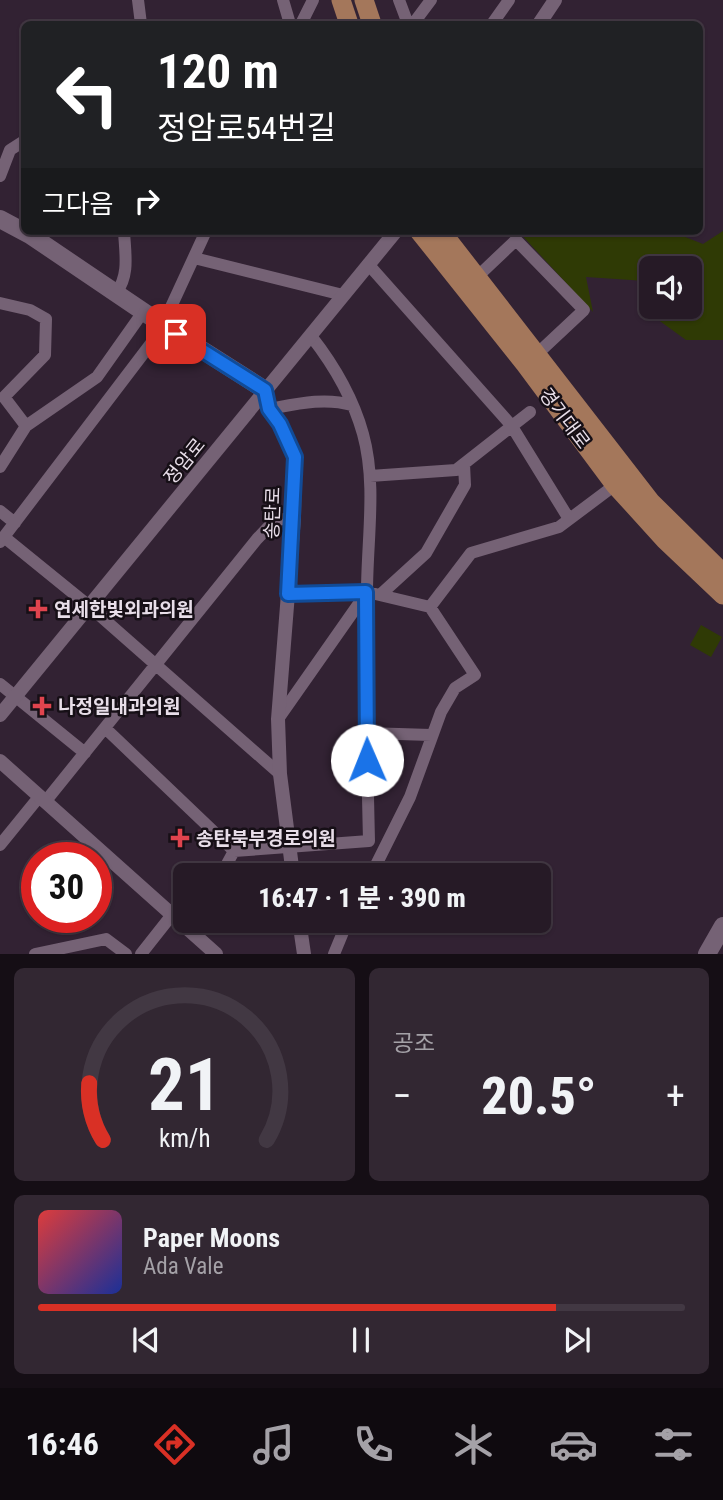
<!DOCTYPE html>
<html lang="ko">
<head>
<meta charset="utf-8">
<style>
	:root { --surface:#261a26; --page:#322732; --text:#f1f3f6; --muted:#a4a1a7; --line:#423843; --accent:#d93025 }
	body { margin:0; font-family:"Roboto Condensed","Noto Sans KR",sans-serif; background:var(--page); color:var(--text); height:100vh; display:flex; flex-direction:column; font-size:26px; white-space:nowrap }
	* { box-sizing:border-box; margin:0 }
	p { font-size:23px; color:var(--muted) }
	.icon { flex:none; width:38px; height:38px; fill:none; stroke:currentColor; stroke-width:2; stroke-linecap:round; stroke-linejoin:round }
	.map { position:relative; height:954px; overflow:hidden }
	.side { display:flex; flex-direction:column; gap:14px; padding:14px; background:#150e15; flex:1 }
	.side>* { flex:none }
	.banner { position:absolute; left:21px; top:21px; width:682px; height:214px; border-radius:10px; box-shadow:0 2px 5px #0004,0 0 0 2px var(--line); background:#202124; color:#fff; overflow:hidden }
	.buttons { position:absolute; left:639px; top:256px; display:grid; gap:14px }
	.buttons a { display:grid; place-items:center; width:63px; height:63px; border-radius:10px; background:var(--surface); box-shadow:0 2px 5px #0004,0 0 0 2px var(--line); font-size:35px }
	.speed { position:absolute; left:21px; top:842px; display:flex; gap:14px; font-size:35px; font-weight:700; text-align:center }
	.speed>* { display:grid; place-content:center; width:91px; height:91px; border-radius:50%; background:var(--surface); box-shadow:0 2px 5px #0004,0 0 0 2px var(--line); line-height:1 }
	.speed .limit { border:10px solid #d22; background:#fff; color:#111 }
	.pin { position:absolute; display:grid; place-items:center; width:60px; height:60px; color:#fff; margin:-30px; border-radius:14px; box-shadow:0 4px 10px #0006 }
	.me { position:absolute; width:77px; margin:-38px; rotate:359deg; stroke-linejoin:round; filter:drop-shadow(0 0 5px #0008) }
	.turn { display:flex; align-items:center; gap:24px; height:147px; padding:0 21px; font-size:32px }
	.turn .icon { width:91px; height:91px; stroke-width:2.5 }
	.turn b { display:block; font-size:49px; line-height:60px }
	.then { display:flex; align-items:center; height:66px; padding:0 21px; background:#0003; gap:14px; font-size:26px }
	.big { font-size:52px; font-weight:800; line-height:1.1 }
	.side .card { flex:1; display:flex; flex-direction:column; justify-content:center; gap:10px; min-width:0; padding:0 24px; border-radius:10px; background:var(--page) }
	.side .dial { align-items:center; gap:0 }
	.dial svg { height:182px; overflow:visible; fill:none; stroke:var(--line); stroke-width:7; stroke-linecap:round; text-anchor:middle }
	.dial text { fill:var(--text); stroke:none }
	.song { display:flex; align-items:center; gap:21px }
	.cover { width:84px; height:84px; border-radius:10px; background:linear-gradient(135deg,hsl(0 70% 55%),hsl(230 70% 35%)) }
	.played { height:7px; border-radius:4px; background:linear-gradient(90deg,var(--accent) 80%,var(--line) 80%) }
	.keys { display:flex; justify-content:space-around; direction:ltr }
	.heat { display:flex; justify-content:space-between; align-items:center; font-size:38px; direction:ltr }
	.side .tiles { flex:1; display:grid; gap:14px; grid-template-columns:1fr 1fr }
	.card:last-child { grid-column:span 2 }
	.trip { position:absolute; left:173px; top:863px; width:378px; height:70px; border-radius:10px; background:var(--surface); box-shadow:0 2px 5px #0004,0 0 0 2px var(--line); font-weight:800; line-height:70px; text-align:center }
	.tab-bar { display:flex; height:112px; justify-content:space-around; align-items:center; background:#0f0a0f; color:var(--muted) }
	.tab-bar .icon { width:49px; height:49px }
	.tab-bar .on { color:var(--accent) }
	.tab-bar b { font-size:32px; color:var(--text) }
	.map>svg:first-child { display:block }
	.green { fill:#2f3a05 }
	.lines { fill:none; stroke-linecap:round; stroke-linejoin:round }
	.minor { stroke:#756275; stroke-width:12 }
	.tertiary { stroke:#756275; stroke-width:14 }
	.secondary { stroke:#756275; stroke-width:18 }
	.primary { stroke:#a4775b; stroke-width:19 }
	.route-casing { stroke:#114b97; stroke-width:18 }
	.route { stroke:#1a73e8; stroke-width:12 }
	.health-dot { fill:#e0444e; stroke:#160f16; stroke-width:2.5 }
	.labels { text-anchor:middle; stroke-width:5; stroke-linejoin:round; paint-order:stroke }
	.street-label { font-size:19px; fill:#e8dee9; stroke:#160f16 }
	.poi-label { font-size:19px; font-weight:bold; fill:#e8dee9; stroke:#160f16; text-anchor:start }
</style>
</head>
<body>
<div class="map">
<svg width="723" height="954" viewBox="0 0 723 954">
	<rect width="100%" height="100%" fill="#322233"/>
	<!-- green -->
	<path class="green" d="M 518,231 L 670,231 L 703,244 L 723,231 L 723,340 L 686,340 L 657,319 L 654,306 L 690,306 L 690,268 L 651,268 L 651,297 L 646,281 L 586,277 L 593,312 Z
		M 701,625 L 722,637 L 711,657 L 690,645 Z"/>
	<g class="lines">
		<!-- minor -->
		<path class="minor" d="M 138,0 L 141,24
			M 283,0 L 290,24
			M 399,0 L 408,24
			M 301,24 L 313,0
			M 413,24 L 431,0
			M 492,24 L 509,0
			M 0,176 L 10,150 L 24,141
			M 194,258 L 343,295
			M 368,264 L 511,425 L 569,519
			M 477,277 L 516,240 L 584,310 L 537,354
			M 116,293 C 130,275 125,253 124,231
			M 0,303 L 30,310 L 46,319 L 45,355 L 4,397 L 26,426
			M 269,409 C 296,404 324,397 352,405
			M 0,467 L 26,426 L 97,377 L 143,312
			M 370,476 L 456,470 L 530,412
			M 0,511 L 15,523
			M 4,537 L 89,606 L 280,774
			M 0,542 L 159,333 L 206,231
			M 367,592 L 430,607 L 471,553 L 559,527 L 615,485
			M 380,595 L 426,553 L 465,485 L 464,464
			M 0,684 L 85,753
			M 278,719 L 367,592 L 288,594
			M 105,728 L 234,851 L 221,875
			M 366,733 L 431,735
			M 45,802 L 257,539 L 275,520 L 294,518
			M 0,845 L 39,797
			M 234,851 L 369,841 C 367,758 365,675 367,592 C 367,540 377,484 363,434 C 353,398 333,364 311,336
			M 371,875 L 410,797 L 441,712 L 455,688 L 475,675 L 430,607
			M 35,954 L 106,939 L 126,954
			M 141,954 L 171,916
			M 334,954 L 348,920"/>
		<!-- tertiary -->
		<path class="tertiary" d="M 539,24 L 555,0
			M 265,390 L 269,409 L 280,424 L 295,457 L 294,518 L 278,719 L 280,774 L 293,875
			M 0,715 L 396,231
			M 0,761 L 216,954
			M 299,920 L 304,954"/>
		<!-- secondary -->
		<path class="secondary" d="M 0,219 L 30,235 L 163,325 L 265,390
			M 707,954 L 723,926"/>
		<!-- primary -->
		<path class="primary" d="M 341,0 L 349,24
			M 364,0 L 372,24
			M 419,231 L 525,364 L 615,485 L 665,540 L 723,595
			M 441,231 L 651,502 L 723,573"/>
	</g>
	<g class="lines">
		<!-- route casing -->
		<g class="route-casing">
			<path id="route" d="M 176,334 L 265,390 L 269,409 L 280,424 L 295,457 L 288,594 L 366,592 L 367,760"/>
		</g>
		<!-- route -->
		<use href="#route" class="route"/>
	</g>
	<!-- markers -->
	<g class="health-dot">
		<path d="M34.5 598.5h7v7h7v7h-7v7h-7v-7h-7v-7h7z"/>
		<path d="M38.5 695.5h7v7h7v7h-7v7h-7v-7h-7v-7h7z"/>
		<path d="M176.5 827.5h7v7h7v7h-7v7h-7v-7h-7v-7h7z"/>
	</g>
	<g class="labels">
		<!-- street labels -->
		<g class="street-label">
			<text transform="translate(565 418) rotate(53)" y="7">경기대로</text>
			<text transform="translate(184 461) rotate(-51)" y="7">정암로</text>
			<text transform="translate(272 513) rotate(-88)" y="7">송탄로</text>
		</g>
		<!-- poi labels -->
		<g class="poi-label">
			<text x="54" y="616">연세한빛외과의원</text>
			<text x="58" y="713">나정일내과의원</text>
			<text x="196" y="845">송탄북부경로의원</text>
		</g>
	</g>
</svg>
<div class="buttons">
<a><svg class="icon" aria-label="sound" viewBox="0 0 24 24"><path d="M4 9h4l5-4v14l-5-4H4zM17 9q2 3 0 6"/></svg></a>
</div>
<div class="speed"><div class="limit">30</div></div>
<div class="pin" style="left:176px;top:334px;background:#d93025"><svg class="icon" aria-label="arrive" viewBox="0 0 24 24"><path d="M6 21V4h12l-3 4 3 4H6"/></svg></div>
<svg class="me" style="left:367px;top:760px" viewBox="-20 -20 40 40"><circle r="19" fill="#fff"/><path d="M0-13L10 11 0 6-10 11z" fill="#1a73e8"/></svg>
<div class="trip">16:47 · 1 분 · 390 m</div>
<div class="banner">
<div class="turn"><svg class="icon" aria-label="left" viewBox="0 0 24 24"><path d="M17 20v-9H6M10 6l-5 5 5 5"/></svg><div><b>120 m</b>정암로54번길</div></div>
<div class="then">그다음<svg class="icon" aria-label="right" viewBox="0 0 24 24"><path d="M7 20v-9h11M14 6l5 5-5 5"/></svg></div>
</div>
</div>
<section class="side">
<div class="tiles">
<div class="card dial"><svg viewBox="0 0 100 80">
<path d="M14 69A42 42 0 1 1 86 69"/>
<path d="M14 69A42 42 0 0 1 8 44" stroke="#d93025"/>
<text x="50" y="56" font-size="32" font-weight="700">21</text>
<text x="50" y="72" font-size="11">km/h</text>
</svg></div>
<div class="card"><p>공조</p>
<div class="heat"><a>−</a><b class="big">20.5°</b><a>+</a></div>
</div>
<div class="card">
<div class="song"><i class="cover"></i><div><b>Paper Moons</b><p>Ada Vale</p></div></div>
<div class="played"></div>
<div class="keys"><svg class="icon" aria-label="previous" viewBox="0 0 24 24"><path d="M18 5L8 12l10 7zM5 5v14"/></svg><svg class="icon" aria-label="pause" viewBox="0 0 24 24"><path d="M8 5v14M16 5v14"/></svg><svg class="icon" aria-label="next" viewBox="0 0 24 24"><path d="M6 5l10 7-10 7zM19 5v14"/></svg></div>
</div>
</div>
</section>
<nav class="tab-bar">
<b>16:46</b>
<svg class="icon on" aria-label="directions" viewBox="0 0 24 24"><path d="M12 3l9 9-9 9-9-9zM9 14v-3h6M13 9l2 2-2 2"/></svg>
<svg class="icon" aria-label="music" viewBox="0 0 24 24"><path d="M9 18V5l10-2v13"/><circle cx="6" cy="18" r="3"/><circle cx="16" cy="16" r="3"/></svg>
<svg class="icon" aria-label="phone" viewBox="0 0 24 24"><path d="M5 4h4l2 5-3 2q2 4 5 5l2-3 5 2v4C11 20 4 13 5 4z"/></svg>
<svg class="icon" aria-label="climate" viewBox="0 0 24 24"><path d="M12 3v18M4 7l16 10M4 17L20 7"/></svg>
<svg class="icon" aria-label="car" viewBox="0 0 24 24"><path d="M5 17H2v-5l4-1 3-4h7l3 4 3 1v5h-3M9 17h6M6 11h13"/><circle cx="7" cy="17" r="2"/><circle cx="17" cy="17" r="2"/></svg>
<svg class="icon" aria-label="filters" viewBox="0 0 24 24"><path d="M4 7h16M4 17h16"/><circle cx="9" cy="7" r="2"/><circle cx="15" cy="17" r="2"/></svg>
</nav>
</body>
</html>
